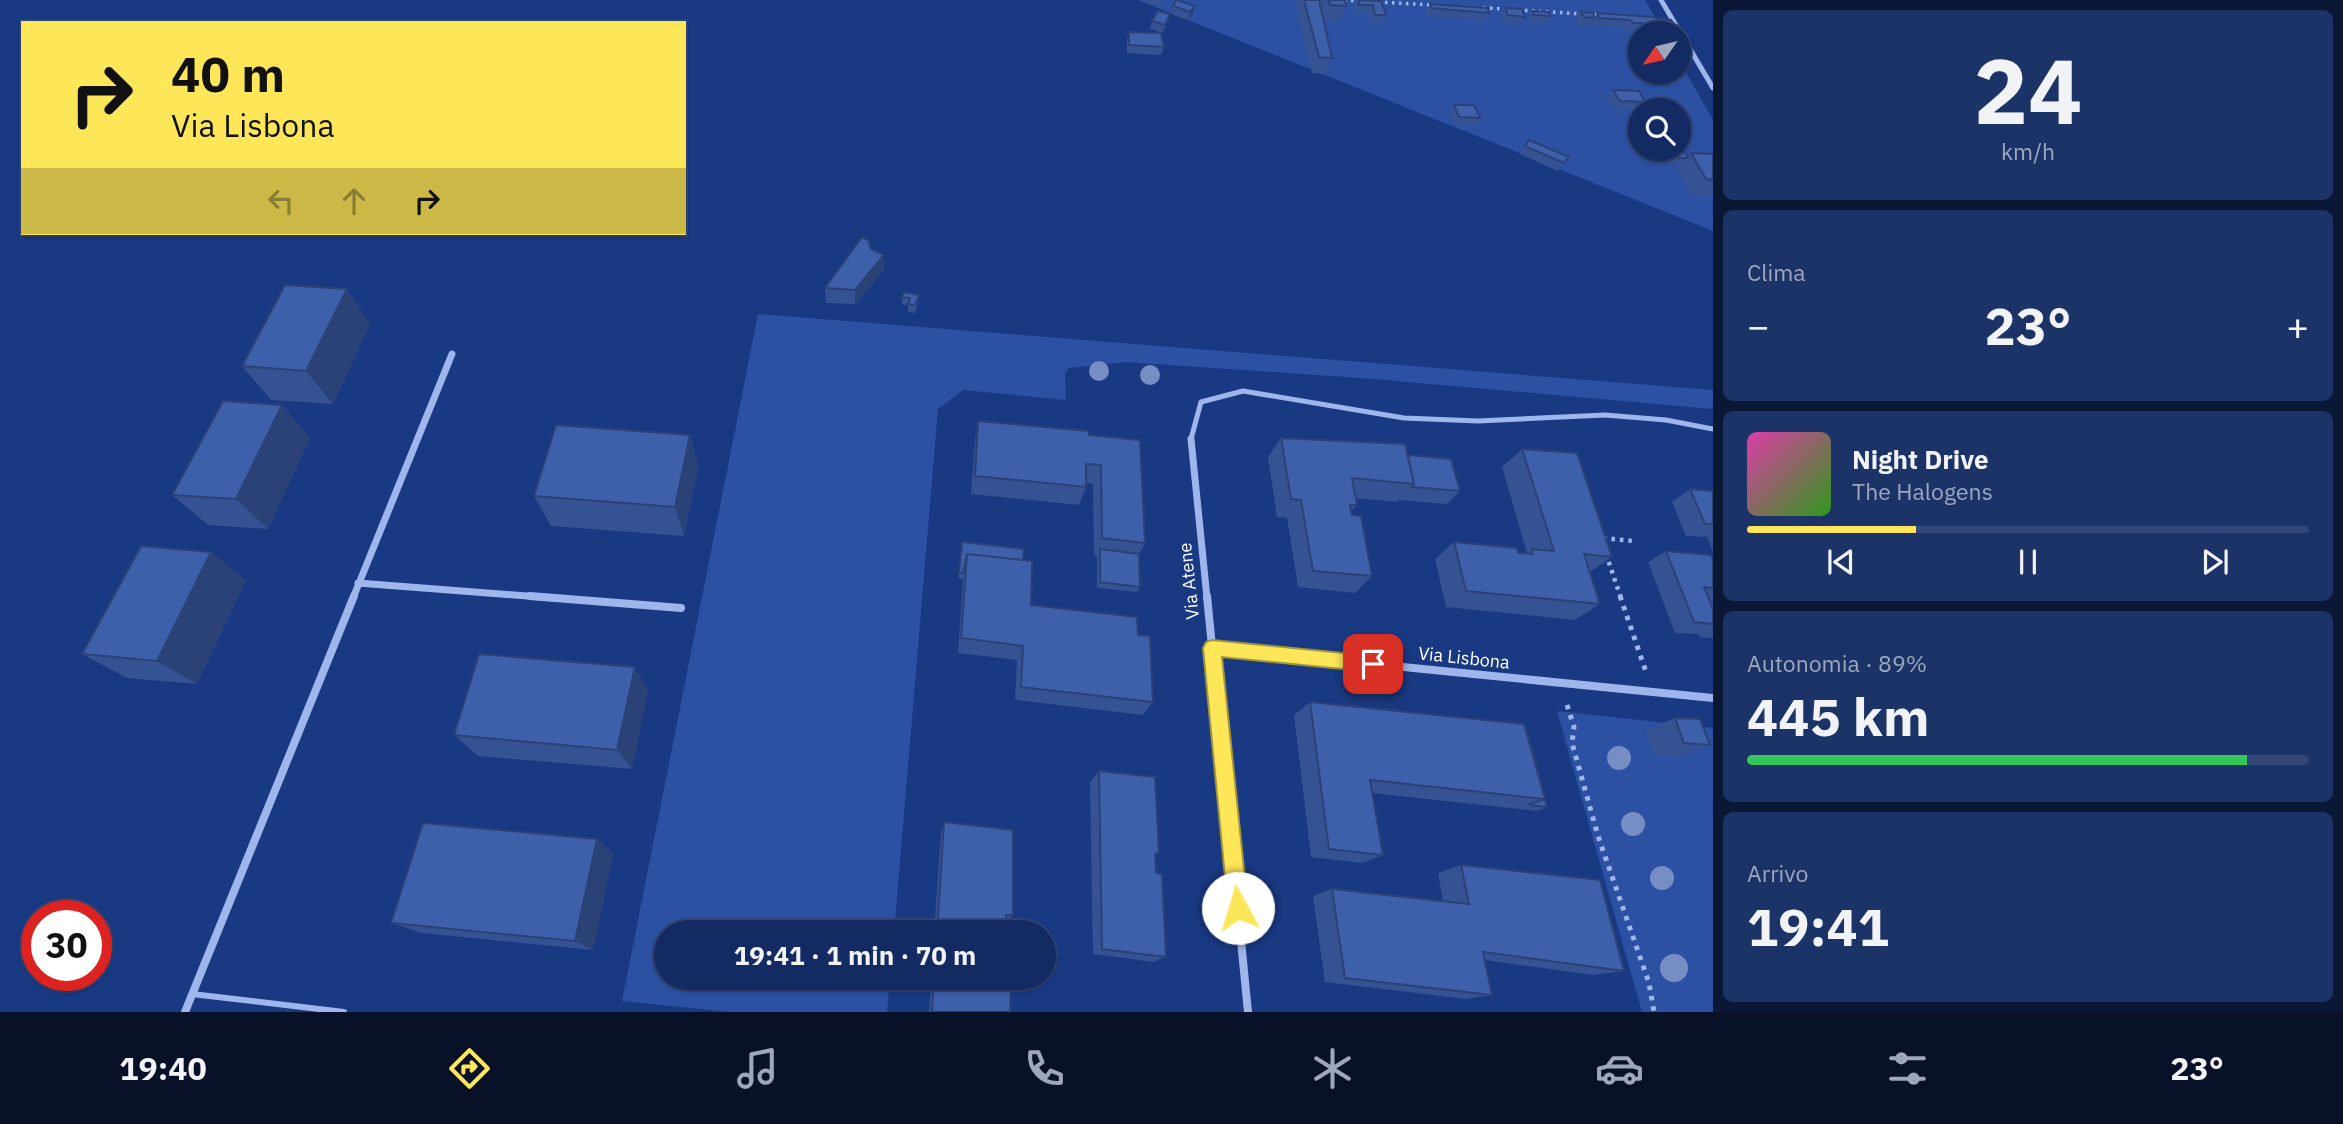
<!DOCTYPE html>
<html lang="it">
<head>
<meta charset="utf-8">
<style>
	:root { --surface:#132b62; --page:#1c3368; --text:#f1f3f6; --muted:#9da7be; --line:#324777; --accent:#fee659 }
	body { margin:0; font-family:"IBM Plex Sans",sans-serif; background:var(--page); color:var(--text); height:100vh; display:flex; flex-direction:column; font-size:26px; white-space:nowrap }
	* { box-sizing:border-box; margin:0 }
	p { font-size:23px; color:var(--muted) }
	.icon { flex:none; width:38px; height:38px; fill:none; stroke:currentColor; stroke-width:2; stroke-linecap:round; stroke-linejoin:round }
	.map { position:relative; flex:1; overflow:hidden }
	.side { display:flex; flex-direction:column; gap:10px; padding:10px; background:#0a1836; width:630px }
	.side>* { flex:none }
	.hud { position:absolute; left:21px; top:21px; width:665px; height:214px; border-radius:0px; box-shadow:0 2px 5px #0004,0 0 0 2px var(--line); background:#fee659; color:#111; overflow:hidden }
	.needle { width:46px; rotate:236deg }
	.fabs { position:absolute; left:1628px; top:21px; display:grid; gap:14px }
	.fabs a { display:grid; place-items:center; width:63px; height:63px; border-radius:50%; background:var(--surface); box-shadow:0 2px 5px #0004,0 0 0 2px var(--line); font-size:35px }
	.speed { position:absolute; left:21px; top:900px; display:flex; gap:14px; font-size:35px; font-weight:700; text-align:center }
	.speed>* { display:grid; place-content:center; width:91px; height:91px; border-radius:50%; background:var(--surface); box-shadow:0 2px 5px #0004,0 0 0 2px var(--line); line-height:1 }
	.speed .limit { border:10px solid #d22; background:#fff; color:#111 }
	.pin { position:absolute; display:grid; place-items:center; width:60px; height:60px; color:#fff; margin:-30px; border-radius:14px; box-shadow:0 4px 10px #0006 }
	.me { position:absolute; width:77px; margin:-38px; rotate:354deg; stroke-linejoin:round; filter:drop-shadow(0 0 5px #0008) }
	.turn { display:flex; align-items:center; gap:24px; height:147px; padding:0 35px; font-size:32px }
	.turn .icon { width:91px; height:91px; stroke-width:2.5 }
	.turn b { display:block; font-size:49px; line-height:60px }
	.lanes { display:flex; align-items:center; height:66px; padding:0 35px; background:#0003; justify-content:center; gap:35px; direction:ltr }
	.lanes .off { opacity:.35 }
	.big { font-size:52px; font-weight:700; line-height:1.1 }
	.side .card { flex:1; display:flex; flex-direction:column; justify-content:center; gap:10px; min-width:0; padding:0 24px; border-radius:10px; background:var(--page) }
	.side .dial { align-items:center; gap:0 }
	.dial b { font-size:91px; line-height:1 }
	.song { display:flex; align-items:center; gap:21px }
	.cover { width:84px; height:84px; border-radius:10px; background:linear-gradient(135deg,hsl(320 70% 55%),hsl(110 70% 35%)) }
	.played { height:7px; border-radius:4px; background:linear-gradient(90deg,var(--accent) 30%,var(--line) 30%) }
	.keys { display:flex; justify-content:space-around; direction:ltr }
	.heat { display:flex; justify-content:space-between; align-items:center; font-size:38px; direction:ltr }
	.charge { height:10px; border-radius:5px; background:linear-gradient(90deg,#34c759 89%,var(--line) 0) }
	.trip { position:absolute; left:654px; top:920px; width:402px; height:70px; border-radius:35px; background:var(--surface); box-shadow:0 2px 5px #0004,0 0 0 2px var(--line); font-weight:700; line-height:70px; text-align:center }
	.tab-bar { display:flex; height:112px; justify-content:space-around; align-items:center; background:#081127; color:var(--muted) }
	.tab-bar .icon { width:49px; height:49px }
	.tab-bar .current { color:var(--accent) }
	.tab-bar b { font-size:32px; color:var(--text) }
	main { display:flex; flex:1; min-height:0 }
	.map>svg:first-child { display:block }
	.green { fill:#2c50a2; fill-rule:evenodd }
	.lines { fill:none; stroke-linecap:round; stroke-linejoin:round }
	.path-far2 { stroke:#9eb6eb; stroke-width:3.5; stroke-dasharray:2.5 4.5; stroke-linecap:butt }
	.path-far1 { stroke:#9eb6eb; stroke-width:4.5; stroke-dasharray:3.5 5; stroke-linecap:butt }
	.path { stroke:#9eb6eb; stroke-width:5; stroke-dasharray:4.5 6; stroke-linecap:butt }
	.service-far1 { stroke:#9eb6eb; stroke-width:5 }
	.service { stroke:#9eb6eb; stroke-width:6 }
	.minor-far2 { stroke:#9eb6eb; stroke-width:5 }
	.minor-far1 { stroke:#9eb6eb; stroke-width:7 }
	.minor { stroke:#9eb6eb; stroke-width:8 }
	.tree { fill:#768ec3 }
	.wall { fill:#355292 }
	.shaded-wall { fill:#2b4277 }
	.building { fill:#3e5faa; stroke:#2b4277; stroke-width:2 }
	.route { fill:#fee659; stroke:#a5963a; stroke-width:2 }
	.labels { text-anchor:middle; stroke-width:7; stroke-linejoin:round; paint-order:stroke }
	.street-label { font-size:18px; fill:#fff; stroke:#193983 }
</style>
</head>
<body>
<main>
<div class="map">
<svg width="1713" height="1012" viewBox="0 0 1713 1012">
	<rect width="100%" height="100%" fill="#193983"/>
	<!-- green -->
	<path class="green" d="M 1138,0 L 1645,0 L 1664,33 L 1640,33 L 1640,72 L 1678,72 L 1678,58 L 1713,120 L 1713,231 ZM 1640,110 L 1678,110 L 1678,149 L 1640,149 Z
		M 758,314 L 1713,390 L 1713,409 L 1374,379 L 1126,362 L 1069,368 L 1065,373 L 1066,400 L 963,390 L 938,409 L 894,933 L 667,933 L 667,978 L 890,978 L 887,1012 L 730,1012 L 622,1001 Z
		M 1557,711 L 1713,728 L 1713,1012 L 1642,1012 Z"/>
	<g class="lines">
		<!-- path-far2 -->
		<path class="path-far2" d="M 1344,0 L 1362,1
			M 1378,2 L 1432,5
			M 1483,8 L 1509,9
			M 1518,10 L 1600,15"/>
		<!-- path-far1 -->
		<path class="path-far1" d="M 1603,538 L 1633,541
			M 1606,554 L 1621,598"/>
		<!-- path -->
		<path class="path" d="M 1620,596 L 1646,672
			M 1567,705 L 1574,727 L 1572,743 L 1598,836 L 1649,983 L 1654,1012"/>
		<!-- service-far1 -->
		<path class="service-far1" d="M 1191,439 L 1201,402 L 1243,391 L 1404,418 L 1478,421 L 1605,415 L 1666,420 L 1713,429"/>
		<!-- service -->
		<path class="service" d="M 192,994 L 344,1012"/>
		<!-- minor-far2 -->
		<path class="minor-far2" d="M 1661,0 L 1713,88"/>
		<!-- minor-far1 -->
		<path class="minor-far1" d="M 1191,439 L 1207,598
			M 358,583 L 553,598
			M 353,598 L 452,354"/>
		<!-- minor -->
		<path class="minor" d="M 530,596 L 681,608
			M 1207,596 L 1248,1012
			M 1212,648 L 1713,698
			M 185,1012 L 354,596"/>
	</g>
	<!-- trees -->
	<g class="tree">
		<circle cx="1099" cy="371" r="10"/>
		<circle cx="1150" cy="375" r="10"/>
		<circle cx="1619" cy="758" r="12"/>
		<circle cx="1633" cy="824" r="12"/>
		<circle cx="1662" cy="878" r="12"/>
		<circle cx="1674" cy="968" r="14"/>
	</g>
	<!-- wall -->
	<path class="wall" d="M 1147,0 L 1161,0 L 1159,6 L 1146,3 Z
		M 1176,0 L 1193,14 L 1188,20 L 1171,14 Z
		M 1296,0 L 1345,0 L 1346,6 L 1339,22 L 1324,21 L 1332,58 L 1325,74 L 1312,73 L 1295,4 Z
		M 1358,0 L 1381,1 L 1386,15 L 1382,24 L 1371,23 L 1369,14 L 1355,13 L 1355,8 Z
		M 1430,4 L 1489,13 L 1484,21 L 1427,16 L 1425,12 Z
		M 1505,8 L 1525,17 L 1519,25 L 1503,23 L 1501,16 Z
		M 1533,11 L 1550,16 L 1545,24 L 1529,23 L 1528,19 Z
		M 1581,12 L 1595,17 L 1597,13 L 1674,24 L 1667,32 L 1627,32 L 1624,28 L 1594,26 L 1592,23 L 1590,26 L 1578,26 L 1575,21 Z
		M 1170,14 L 1163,33 L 1150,29 L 1152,21 Z
		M 1129,32 L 1164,47 L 1161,55 L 1127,53 L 1127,40 Z
		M 1613,90 L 1645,102 L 1639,110 L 1613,109 L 1607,98 Z
		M 1454,105 L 1480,118 L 1475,126 L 1454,125 L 1449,113 Z
		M 1529,140 L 1569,157 L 1558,171 L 1520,154 Z
		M 1671,149 L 1678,149 L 1688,157 L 1691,153 L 1713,154 L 1713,196 L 1691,195 L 1677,169 L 1679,166 L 1670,166 L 1665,155 Z
		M 871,249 L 884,255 L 884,270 L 855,304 L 826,303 L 825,288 Z
		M 347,289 L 370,324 L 333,404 L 271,400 L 242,366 Z
		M 919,295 L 918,302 L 915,313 L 908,312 L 908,306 L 902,304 L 902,297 Z
		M 282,405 L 310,438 L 268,529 L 208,525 L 172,495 Z
		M 978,421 L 1089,435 L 1145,543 L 1139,554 L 1140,587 L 1137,592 L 1097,588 L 1097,556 L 1094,555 L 1093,484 L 1086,483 L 1086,487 L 1079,505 L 971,494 L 975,440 Z
		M 690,435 L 698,467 L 684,536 L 551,526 L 534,496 Z
		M 1281,438 L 1408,455 L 1460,491 L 1447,504 L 1399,500 L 1397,502 L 1355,498 L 1357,505 L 1351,511 L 1372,576 L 1355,593 L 1298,587 L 1287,518 L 1277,517 L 1268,457 Z
		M 1522,449 L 1612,557 L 1590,572 L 1600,604 L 1575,620 L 1446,607 L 1435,559 L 1454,542 L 1518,553 L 1526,554 L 1527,553 L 1502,467 Z
		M 1690,489 L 1713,491 L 1713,552 L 1707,537 L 1686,536 L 1672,502 Z
		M 962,542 L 1023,560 L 1031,605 L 1138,635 L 1153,702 L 1143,715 L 1015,700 L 1017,660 L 958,653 L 963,579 L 958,578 Z
		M 1666,551 L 1713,560 L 1713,638 L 1699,637 L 1699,634 L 1675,633 L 1648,562 Z
		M 246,580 L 197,684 L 127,678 L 82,654 Z
		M 648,690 L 632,769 L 478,756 L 454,735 Z
		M 1310,702 L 1524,724 L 1547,807 L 1538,811 L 1372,793 L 1383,855 L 1362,863 L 1311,857 L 1294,715 Z
		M 1675,718 L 1710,745 L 1679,757 L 1654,755 L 1645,730 Z
		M 1099,771 L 1155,855 L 1156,873 L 1166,957 L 1153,962 L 1093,954 L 1090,782 Z
		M 944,822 L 1013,915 L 1006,921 L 1006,933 L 934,933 L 941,832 Z
		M 597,839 L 613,854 L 593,950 L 422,933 L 391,923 Z
		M 1461,865 L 1624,971 L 1593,975 L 1485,960 L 1492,995 L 1466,999 L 1325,982 L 1313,896 L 1332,889 L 1443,901 L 1438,873 Z
		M 932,978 L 1011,978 L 1010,1012 L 929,1012 Z"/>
	<!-- shaded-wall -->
	<path class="shaded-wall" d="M 1195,6 L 1193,14 L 1188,20 L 1190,12 Z
		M 884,255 L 884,270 L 855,304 L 855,290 Z
		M 347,289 L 370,324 L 333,404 L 306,371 Z
		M 282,405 L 310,438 L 268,529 L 236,499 Z
		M 690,435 L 698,467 L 684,536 L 675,507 Z
		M 211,552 L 246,580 L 197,684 L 157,661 Z
		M 635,667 L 648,690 L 632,769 L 617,750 Z
		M 597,839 L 613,854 L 593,950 L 575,941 Z"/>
	<!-- building -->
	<path class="building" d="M 1176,0 L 1177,0 L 1195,6 L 1190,12 L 1173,6 Z
		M 1304,0 L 1319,0 L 1332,58 L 1319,57 Z
		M 1329,0 L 1345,0 L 1346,6 L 1330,5 Z
		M 1359,0 L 1381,1 L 1386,15 L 1375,15 L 1373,5 L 1359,5 Z
		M 1430,4 L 1487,8 L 1489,13 L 1431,8 Z
		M 1505,8 L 1522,9 L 1525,17 L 1508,15 Z
		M 1158,11 L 1170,14 L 1165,25 L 1152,21 Z
		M 1533,11 L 1549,12 L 1550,16 L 1534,15 Z
		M 1581,12 L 1593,13 L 1595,18 L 1584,17 Z
		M 1597,13 L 1652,17 L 1671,20 L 1674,24 L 1633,23 L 1630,20 L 1600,18 Z
		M 1129,32 L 1161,33 L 1164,47 L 1129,45 Z
		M 1613,90 L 1639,91 L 1645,102 L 1620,101 Z
		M 1454,105 L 1474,105 L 1480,118 L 1459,117 Z
		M 1529,140 L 1569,157 L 1564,163 L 1525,146 Z
		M 1678,147 L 1681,147 L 1688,157 L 1686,158 L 1678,158 L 1673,149 L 1678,149 Z
		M 1691,153 L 1713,154 L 1713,180 L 1706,179 Z
		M 862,237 L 868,240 L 871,249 L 884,255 L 855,290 L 825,288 Z
		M 285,285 L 347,289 L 306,371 L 242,366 Z
		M 904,292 L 919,295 L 915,305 L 908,304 L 910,298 L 902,297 Z
		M 223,401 L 282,405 L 236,499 L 172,495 Z
		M 978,421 L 1089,431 L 1089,435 L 1140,440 L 1145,543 L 1102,538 L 1101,465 L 1086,464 L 1086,487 L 975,476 Z
		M 556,425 L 690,435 L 675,507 L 534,496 Z
		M 1281,438 L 1405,444 L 1414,484 L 1352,478 L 1357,505 L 1350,505 L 1352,515 L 1361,516 L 1372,576 L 1313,571 L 1301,500 L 1291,499 Z
		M 1522,449 L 1577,453 L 1612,557 L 1584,554 L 1600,604 L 1466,591 L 1454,542 L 1517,548 L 1518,553 L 1533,554 L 1532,549 L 1554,551 Z
		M 1408,455 L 1451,459 L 1460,491 L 1411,487 L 1414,484 Z
		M 1690,489 L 1713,491 L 1713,524 L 1705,524 Z
		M 962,542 L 1024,549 L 1023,560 L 967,554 L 963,573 L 959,573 Z
		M 141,546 L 211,552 L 157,661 L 82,654 Z
		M 1100,549 L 1139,554 L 1140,587 L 1100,582 Z
		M 1666,551 L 1711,555 L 1713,560 L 1713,588 L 1704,587 L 1713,609 L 1713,624 L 1694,622 Z
		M 967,554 L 1032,561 L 1031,605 L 1137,617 L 1138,635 L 1150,636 L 1153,702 L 1021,687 L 1023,646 L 961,638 Z
		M 479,654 L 635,667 L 617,750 L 454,735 Z
		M 1310,702 L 1524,724 L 1545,799 L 1370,780 L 1383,855 L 1329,849 Z
		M 1675,718 L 1700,719 L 1710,745 L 1684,743 Z
		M 1528,738 L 1529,738 L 1547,807 L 1528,805 L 1545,799 Z
		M 1099,771 L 1155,777 L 1159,852 L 1155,854 L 1156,873 L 1162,874 L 1166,957 L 1102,949 Z
		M 944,822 L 1013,830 L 1013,915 L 1006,915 L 1006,933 L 937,933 Z
		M 423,823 L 597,839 L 575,941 L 391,923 Z
		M 1461,865 L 1600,880 L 1624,971 L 1483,952 L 1492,995 L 1345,978 L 1332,889 L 1469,904 Z
		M 934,978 L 1011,978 L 1010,1012 L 932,1012 Z"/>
	<!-- route -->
	<path class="route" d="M 1212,640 L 1373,656 L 1379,658 L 1382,664 L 1379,670 L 1373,672 L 1222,657 L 1248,908 L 1245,915 L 1238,918 L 1231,915 L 1228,908 L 1203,648 L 1206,642 Z"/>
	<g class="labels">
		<!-- street labels -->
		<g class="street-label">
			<text transform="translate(1189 581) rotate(-96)" y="6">Via Atene</text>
			<text transform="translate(1464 658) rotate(6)" y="6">Via Lisbona</text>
		</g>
	</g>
</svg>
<div class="fabs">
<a><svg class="needle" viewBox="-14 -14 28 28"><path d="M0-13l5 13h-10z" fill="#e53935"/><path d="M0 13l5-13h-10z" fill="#9da7be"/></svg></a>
<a><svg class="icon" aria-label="search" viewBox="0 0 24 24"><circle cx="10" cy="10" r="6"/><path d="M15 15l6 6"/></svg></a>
</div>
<div class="speed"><div class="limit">30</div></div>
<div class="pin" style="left:1373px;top:664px;background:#d93025"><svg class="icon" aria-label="arrive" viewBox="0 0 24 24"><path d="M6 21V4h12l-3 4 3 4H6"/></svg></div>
<svg class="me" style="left:1238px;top:908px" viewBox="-20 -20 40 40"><circle r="19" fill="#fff"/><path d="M0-13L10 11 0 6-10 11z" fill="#fee659"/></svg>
<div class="trip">19:41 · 1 min · 70 m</div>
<div class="hud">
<div class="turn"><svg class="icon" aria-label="right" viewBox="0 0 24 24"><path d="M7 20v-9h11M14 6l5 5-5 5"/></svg><div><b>40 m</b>Via Lisbona</div></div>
<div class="lanes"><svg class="icon off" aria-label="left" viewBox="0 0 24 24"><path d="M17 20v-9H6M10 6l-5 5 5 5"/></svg><svg class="icon off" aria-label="ahead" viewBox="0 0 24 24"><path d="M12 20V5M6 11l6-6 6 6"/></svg><svg class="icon" aria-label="right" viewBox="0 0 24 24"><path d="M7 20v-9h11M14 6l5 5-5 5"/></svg></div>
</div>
</div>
<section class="side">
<div class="card dial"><b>24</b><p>km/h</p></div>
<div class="card"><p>Clima</p>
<div class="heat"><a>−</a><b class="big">23°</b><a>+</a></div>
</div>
<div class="card">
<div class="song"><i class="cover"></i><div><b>Night Drive</b><p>The Halogens</p></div></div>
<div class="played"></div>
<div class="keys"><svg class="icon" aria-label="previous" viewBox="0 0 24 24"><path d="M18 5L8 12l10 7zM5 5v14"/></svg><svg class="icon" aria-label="pause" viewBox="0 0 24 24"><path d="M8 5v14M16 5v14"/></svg><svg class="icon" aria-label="next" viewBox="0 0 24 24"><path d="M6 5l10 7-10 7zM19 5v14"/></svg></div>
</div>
<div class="card"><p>Autonomia · 89%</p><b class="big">445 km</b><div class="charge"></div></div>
<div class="card"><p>Arrivo</p><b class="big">19:41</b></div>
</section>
</main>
<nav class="tab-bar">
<b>19:40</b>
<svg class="icon current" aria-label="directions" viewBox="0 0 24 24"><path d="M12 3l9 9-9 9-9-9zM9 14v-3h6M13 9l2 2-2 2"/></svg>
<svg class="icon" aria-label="music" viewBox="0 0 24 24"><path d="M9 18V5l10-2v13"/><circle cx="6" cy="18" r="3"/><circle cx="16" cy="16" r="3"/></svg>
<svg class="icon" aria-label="phone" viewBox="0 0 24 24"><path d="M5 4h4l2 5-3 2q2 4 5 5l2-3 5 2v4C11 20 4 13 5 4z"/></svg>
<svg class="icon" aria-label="climate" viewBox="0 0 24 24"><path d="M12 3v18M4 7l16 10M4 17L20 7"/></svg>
<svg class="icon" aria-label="car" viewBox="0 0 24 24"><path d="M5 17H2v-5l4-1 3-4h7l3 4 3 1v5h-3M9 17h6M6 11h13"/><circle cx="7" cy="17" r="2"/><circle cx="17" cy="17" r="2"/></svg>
<svg class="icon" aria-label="filters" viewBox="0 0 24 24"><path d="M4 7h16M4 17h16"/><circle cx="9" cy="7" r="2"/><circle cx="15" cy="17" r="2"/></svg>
<b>23°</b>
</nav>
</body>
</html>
